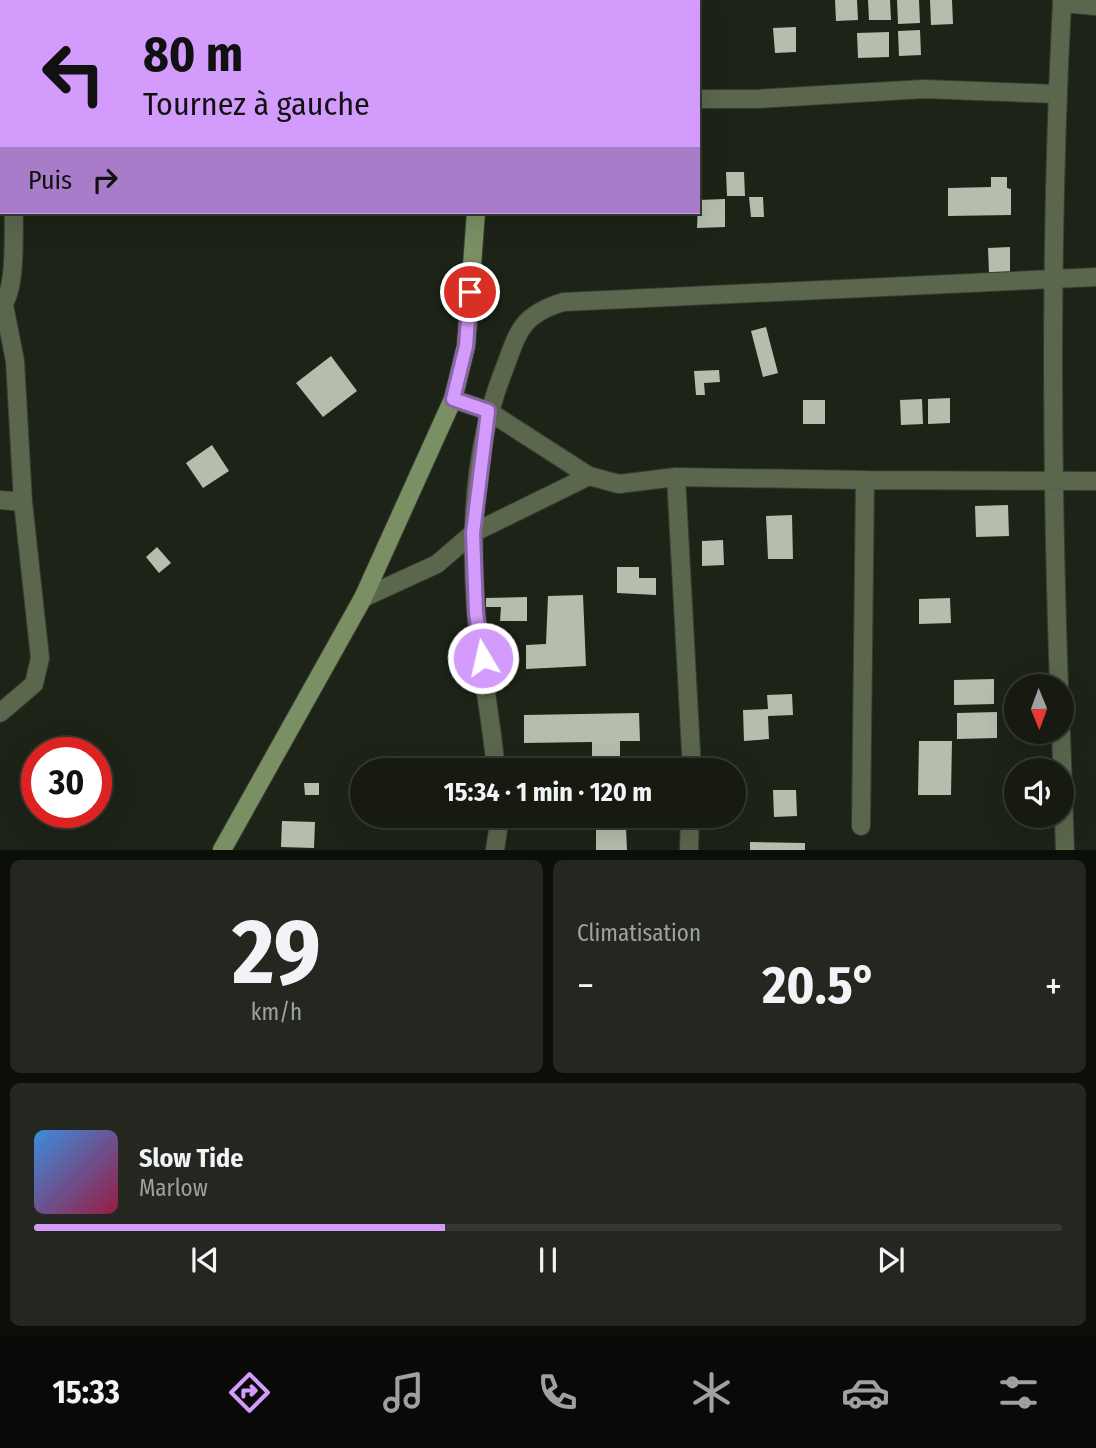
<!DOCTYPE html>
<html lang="fr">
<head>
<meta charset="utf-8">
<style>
	:root { --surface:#161a11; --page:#23271f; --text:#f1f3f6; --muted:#9ea19f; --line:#353831; --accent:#d39cfc }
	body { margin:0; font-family:"Fira Sans Condensed",sans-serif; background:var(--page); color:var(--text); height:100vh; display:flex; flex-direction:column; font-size:26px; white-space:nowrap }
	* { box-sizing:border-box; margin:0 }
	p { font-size:23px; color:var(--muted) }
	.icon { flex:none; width:38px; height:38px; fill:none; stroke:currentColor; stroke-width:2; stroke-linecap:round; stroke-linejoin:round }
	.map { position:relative; height:850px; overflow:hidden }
	.sheet { display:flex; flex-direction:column; gap:10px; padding:10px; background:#0c0e09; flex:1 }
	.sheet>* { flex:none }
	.top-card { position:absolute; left:0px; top:0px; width:700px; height:214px; box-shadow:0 7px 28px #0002,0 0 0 2px var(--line); background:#d39cfc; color:#111; overflow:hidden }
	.needle { width:46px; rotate:179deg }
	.tools { position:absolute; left:1004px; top:674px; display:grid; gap:14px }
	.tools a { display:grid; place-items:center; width:70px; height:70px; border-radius:50%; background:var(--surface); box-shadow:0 7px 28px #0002,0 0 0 2px var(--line); font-size:35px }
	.speed { position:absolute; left:21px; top:737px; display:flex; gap:14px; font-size:35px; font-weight:700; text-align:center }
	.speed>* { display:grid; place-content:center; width:91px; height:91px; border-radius:50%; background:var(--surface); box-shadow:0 7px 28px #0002,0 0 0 2px var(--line); line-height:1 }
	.speed .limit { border:10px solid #d22; background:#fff; color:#111 }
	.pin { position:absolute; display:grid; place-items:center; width:60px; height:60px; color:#fff; margin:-30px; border:4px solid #fff; border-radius:50%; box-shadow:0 2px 7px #0007 }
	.me { position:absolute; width:77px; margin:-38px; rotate:351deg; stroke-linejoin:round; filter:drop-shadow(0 0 5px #0008) }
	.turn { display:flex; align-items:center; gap:24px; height:147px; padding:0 28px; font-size:32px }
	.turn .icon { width:91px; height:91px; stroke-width:2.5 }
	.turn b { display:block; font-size:49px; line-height:60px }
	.then { display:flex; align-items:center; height:66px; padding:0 28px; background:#0003; gap:14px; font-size:26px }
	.big { font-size:52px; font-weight:700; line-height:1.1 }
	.sheet .tile { flex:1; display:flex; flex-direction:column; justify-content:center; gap:10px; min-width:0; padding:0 24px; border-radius:10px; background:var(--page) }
	.sheet .dial { align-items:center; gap:0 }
	.dial b { font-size:91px; line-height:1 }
	.song { display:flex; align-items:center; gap:21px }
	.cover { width:84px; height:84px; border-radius:10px; background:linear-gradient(135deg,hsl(210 70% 55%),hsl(340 70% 35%)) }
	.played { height:7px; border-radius:4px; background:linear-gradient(90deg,var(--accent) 40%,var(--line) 40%) }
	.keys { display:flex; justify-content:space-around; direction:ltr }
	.heat { display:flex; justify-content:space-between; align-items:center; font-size:38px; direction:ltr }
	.sheet .tiles { flex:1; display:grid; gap:10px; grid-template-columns:1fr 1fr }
	.tile:last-child { grid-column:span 2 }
	.trip { position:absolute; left:350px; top:758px; width:396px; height:70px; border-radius:35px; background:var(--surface); box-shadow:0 7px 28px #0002,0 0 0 2px var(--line); font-weight:700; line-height:70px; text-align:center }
	.menu { display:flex; height:112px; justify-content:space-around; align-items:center; background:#090a07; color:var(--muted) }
	.menu .icon { width:49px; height:49px }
	.menu .current { color:var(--accent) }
	.menu b { font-size:32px; color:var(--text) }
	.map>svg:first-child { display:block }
	.building { fill:#b5bdad }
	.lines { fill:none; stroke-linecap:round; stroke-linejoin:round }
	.street-casing { stroke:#383e32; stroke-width:20 }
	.secondary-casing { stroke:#383e32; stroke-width:20 }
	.path { stroke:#6b7066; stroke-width:3.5; stroke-dasharray:3.5 3.5; stroke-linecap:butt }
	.street { stroke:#5a674d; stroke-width:18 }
	.secondary { stroke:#7a9064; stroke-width:18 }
	.route-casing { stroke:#8965a4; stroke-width:18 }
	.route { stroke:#d39cfc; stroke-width:12 }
</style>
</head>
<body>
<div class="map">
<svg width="1096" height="850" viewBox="0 0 1096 850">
	<rect width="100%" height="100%" fill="#1d2317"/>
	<!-- building -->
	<path class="building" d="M 835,0 L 857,0 L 858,20 L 836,21 Z
		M 868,0 L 890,0 L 891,20 L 869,20 Z
		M 897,0 L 919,0 L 920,23 L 898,24 Z
		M 930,0 L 952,0 L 953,24 L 931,25 Z
		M 796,27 L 796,52 L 775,53 L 773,28 Z
		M 920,30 L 921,55 L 899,56 L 898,31 Z
		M 889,32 L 889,57 L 858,58 L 857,33 Z
		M 726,172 L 744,172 L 745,196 L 727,196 Z
		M 991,177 L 1007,177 L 1007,188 L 1011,189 L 1011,215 L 948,216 L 948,188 L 991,187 Z
		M 749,197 L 763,197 L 764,217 L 751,217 Z
		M 725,199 L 725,227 L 697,228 L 698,200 Z
		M 1010,247 L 1010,272 L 989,273 L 988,248 Z
		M 766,327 L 778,373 L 763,377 L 751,331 Z
		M 331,356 L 357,391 L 323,417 L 296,383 Z
		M 719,370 L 720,382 L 704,383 L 705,395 L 696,395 L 694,371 Z
		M 950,398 L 950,423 L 928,424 L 928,399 Z
		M 922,399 L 923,424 L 901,425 L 900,400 Z
		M 803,400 L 825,400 L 825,424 L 803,424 Z
		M 212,445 L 229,471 L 203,488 L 186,463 Z
		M 1008,505 L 1009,536 L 976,537 L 975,506 Z
		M 792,515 L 793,559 L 768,559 L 766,516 Z
		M 723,540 L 724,565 L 702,566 L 702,541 Z
		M 157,547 L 171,563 L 159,573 L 146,557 Z
		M 617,567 L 639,567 L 639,578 L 656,578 L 656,595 L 617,593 Z
		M 583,595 L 586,666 L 526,669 L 526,645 L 546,644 L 548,596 Z
		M 527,597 L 527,621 L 500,621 L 501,607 L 486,607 L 486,598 Z
		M 950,598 L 951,623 L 919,624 L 919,599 Z
		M 994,679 L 994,704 L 954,705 L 954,680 Z
		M 792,694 L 793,715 L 768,716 L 769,739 L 744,741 L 743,710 L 768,709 L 767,695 Z
		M 997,712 L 997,738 L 957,739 L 957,713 Z
		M 639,713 L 640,741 L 620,741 L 620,768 L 592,769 L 592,742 L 524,743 L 524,715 Z
		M 919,741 L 952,741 L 951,795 L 918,795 Z
		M 304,783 L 319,783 L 319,795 L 305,795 Z
		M 773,790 L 796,790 L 797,816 L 774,817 Z
		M 282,821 L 315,822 L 314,848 L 281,847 Z
		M 626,828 L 627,850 L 596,850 L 596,829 Z
		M 750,842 L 805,843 L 805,850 L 750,850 Z"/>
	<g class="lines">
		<!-- street casing -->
		<g class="street-casing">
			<path id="street" d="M 1062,0 L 1062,3 L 1096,6
				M 698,99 L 756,99 L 923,89 L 1057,94
				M 0,309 C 17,292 13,236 14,212
				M 453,399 L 488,411 L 589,476 L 619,484 L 676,477 L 865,480 L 861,826
				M 676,477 L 692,770
				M 865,480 L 1096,481
				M 0,500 L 23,502
				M 363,598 L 437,564 L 473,533 L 589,476
				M 1059,686 C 1051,459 1050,230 1062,3
				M 0,713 L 34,684 L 40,658 L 23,502 L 15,361 L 4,305
				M 1061,732 L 1065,850
				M 496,770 C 491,717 480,664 476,611 C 470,534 474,448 502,375 C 518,334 518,316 563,302 L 1096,277
				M 495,850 L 500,816
				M 689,850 L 690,816"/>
		</g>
		<!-- secondary casing -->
		<g class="secondary-casing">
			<path id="secondary" d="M 486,2 L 486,0
				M 222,850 L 363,598 L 453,399 L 466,346 L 476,212"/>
		</g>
		<!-- path -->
		<path class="path" d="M 28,0 L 28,2"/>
		<!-- street -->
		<use href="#street" class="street"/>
		<!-- secondary -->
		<use href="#secondary" class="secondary"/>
	</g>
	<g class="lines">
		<!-- route casing -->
		<g class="route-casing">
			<path id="route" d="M 470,292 L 466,346 L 453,399 L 488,411 L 473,533 L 476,613 L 483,658"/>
		</g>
		<!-- route -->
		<use href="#route" class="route"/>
	</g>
</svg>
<div class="tools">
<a><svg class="needle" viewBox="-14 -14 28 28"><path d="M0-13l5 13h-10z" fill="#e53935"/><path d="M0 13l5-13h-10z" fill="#9ea19f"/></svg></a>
<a><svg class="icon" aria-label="sound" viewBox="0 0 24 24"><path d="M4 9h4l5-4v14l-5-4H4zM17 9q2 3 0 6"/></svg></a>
</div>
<div class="speed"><div class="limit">30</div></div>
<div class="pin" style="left:470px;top:292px;background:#d93025"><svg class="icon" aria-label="arrive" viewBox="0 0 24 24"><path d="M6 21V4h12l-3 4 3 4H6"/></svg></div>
<svg class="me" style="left:483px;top:658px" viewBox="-20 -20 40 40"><circle r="17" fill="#d39cfc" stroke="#fff" stroke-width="3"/><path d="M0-11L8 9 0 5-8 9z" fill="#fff"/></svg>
<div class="trip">15:34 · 1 min · 120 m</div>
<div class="top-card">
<div class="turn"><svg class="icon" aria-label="left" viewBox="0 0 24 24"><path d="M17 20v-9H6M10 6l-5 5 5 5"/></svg><div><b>80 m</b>Tournez à gauche</div></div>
<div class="then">Puis<svg class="icon" aria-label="right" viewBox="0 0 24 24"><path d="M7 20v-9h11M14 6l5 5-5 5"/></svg></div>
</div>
</div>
<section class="sheet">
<div class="tiles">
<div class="tile dial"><b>29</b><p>km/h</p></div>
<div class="tile"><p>Climatisation</p>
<div class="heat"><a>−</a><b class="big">20.5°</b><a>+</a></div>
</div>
<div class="tile">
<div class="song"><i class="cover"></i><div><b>Slow Tide</b><p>Marlow</p></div></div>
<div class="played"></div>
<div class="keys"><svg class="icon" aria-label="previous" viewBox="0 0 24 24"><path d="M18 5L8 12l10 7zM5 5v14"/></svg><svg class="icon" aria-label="pause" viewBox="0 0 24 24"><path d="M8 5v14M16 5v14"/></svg><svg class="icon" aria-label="next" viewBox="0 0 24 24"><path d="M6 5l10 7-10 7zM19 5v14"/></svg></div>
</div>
</div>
</section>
<nav class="menu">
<b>15:33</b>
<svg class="icon current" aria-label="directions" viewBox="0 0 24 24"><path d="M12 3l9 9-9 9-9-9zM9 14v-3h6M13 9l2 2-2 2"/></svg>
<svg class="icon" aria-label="music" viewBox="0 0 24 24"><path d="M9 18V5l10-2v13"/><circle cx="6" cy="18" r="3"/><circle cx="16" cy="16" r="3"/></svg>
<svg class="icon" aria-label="phone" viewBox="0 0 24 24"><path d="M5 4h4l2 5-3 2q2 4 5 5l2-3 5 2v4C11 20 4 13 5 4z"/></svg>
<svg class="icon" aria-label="climate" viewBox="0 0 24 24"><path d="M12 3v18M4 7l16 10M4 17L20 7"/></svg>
<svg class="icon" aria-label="car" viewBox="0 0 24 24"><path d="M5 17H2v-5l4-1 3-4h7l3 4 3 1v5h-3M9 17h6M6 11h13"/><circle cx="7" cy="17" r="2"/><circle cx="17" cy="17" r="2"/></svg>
<svg class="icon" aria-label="filters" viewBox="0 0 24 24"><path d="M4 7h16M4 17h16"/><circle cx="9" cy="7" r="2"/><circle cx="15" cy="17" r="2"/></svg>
</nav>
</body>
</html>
